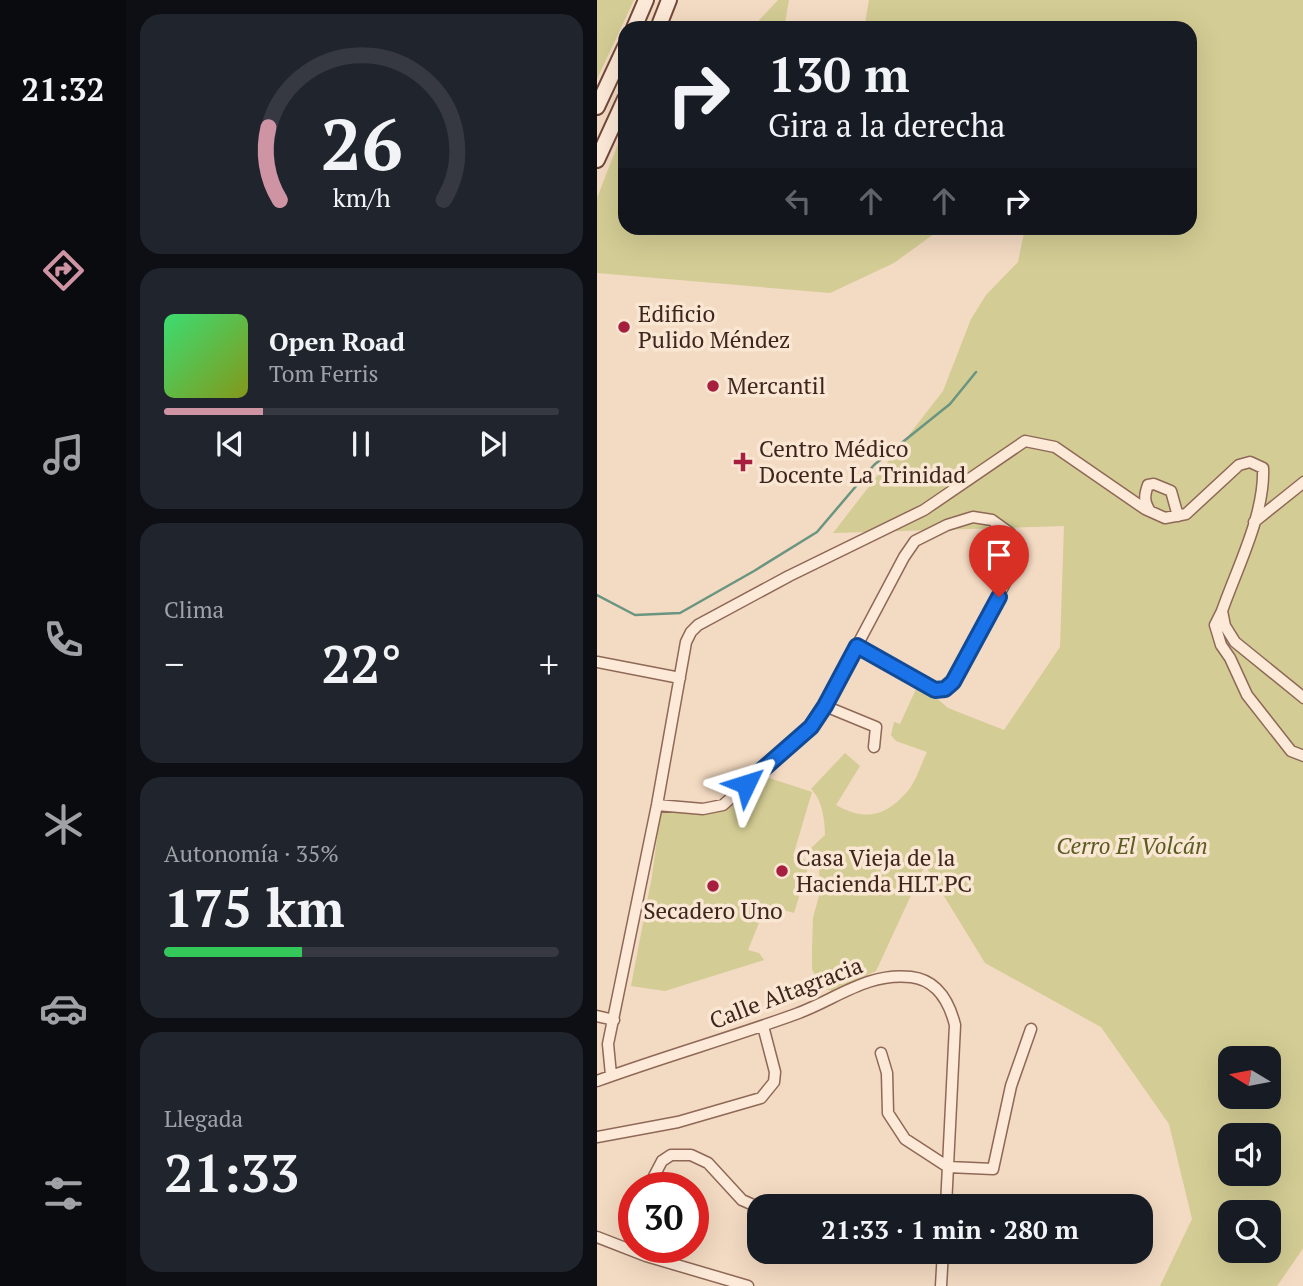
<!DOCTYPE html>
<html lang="es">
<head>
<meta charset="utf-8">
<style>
	:root { --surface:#171b24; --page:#20242c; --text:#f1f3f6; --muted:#9ea1a6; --line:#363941; --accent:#cf94a3 }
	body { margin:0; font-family:"PT Serif",serif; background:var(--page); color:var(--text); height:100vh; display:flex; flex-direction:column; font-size:26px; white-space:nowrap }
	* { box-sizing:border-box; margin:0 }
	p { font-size:23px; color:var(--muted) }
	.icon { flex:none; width:38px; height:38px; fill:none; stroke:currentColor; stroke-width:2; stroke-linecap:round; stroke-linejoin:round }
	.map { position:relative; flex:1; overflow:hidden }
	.panel { display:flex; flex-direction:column; gap:14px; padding:14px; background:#0d0f14; width:471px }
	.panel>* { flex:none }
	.hud { position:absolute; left:21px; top:21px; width:579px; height:214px; border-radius:21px; box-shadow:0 7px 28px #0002; background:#171b24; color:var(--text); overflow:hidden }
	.needle { width:46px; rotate:280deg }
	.controls { position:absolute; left:621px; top:1046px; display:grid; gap:14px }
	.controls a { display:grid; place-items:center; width:63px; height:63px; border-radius:14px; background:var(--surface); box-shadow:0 7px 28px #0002; font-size:35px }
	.speed { position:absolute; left:21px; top:1172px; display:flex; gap:14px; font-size:35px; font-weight:700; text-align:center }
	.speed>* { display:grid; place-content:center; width:91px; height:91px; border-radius:50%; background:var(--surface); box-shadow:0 7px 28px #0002; line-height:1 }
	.speed .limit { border:10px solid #d22; background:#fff; color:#111 }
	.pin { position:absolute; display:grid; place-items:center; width:60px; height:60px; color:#fff; margin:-72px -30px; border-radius:50% 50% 50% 0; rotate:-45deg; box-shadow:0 0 7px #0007 }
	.pin .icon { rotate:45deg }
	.me { position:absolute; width:77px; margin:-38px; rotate:49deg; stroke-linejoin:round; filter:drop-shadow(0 0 5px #0008) }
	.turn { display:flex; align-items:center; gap:24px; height:147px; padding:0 35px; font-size:32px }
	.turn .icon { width:91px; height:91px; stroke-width:2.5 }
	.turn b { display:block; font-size:49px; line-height:60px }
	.lanes { display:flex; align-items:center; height:66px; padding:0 35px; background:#0003; justify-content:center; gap:35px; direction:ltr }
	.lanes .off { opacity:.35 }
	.big { font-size:52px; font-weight:800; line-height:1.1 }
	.panel .widget { flex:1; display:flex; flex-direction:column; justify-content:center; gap:10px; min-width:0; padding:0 24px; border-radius:21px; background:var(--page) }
	.panel .dial { align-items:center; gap:0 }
	.dial svg { height:182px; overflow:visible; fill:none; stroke:var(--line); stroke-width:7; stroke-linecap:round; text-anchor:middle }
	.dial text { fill:var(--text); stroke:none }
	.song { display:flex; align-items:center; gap:21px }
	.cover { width:84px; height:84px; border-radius:10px; background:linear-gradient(135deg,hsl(140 70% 55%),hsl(70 70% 35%)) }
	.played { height:7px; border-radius:4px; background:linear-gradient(90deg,var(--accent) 25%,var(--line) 25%) }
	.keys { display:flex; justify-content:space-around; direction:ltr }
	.heat { display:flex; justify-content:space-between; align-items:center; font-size:38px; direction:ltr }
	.charge { height:10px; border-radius:5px; background:linear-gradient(90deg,#34c759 35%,var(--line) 0) }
	.trip { position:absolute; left:150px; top:1194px; width:406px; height:70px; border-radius:21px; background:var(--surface); box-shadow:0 7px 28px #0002; font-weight:800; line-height:70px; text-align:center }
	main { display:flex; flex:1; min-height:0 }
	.tabs { display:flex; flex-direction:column; width:126px; justify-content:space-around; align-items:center; background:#090b0e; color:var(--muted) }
	.tabs .icon { width:49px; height:49px }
	.tabs .selected { color:var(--accent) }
	.tabs b { font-size:32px; color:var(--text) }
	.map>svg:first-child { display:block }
	.green { fill:#d3cc94; fill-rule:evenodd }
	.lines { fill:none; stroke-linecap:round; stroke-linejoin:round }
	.stream { stroke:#6a9581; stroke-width:2.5 }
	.street-casing { stroke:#8f6857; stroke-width:13 }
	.secondary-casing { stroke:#71493a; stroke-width:18 }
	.street { stroke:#fce9d7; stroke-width:10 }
	.secondary { stroke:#fce9d7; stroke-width:14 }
	.route-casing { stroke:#114b97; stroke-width:18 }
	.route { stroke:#1a73e8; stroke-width:12 }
	.poi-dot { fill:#a61f3e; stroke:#f9e6d3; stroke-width:2.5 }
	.labels { text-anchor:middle; stroke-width:7; stroke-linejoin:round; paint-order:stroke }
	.poi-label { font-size:23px; fill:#3e251d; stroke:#f9e6d3; text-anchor:start }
	.park-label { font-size:23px; font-style:italic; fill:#5b5c21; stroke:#f9e6d3 }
	.street-label { font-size:23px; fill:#3e251d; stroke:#f9e6d3 }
</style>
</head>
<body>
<main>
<nav class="tabs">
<b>21:32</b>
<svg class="icon selected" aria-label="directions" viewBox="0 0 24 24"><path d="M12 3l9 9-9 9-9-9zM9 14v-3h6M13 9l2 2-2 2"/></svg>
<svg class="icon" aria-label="music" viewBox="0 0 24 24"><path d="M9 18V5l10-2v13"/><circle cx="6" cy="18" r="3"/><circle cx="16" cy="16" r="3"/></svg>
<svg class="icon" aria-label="phone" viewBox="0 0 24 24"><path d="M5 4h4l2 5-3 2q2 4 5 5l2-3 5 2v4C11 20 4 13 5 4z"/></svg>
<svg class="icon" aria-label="climate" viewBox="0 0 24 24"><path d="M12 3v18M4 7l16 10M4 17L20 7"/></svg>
<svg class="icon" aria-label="car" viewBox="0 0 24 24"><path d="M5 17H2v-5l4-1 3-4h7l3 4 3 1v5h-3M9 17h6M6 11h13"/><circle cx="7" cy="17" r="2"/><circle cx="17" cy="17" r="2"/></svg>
<svg class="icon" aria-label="filters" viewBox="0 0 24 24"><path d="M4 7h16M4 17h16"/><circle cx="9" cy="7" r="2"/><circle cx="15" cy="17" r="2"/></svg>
</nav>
<section class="panel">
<div class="widget dial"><svg viewBox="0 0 100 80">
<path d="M14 69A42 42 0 1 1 86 69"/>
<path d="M14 69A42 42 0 0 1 9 37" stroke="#cf94a3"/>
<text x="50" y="56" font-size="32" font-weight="700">26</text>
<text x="50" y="72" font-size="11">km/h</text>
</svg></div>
<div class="widget">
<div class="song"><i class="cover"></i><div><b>Open Road</b><p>Tom Ferris</p></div></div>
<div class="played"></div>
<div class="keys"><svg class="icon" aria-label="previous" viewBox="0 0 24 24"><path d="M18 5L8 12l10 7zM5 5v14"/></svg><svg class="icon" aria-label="pause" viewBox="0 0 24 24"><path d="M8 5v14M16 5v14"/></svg><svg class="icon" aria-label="next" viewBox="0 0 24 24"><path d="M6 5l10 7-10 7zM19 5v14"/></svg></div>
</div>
<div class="widget"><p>Clima</p>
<div class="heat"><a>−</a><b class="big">22°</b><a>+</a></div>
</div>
<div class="widget"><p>Autonomía · 35%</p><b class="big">175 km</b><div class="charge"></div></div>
<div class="widget"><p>Llegada</p><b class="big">21:33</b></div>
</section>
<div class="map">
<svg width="707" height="1286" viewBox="0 0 707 1286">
	<rect width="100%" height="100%" fill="#f3dac2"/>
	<!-- green -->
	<path class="green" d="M 0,0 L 37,0 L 0,79 Z
		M 181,0 L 192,0 L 187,28 L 155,28 Z
		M 272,0 L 706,0 L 707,1247 L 680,1286 L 563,1286 L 595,1219 L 572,1124 L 504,1027 L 388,963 L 328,865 L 279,971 L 235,991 L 224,988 L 215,969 L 215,950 L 216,918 L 223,892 L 222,867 L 212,850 L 228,835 C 228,820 225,799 214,789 L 248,753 L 263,766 L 239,805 C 267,821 288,817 310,792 C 319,782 324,764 330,752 L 299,741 L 294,735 L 297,722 L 303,724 L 319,689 L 335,694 L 351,708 L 407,730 L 463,647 L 467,526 L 236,533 L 346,391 L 374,319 L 389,295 L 421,262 L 428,228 L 593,228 L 593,28 L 267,28 ZM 634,1059 L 672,1059 L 672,1097 L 634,1097 ZM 634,1136 L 672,1136 L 672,1174 L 634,1174 ZM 634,1213 L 672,1213 L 672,1251 L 634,1251 Z
		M 28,126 L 28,228 L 345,228 L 297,263 L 233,293 L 0,273 L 0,198 Z
		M 166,776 L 215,792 L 196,856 L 213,861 L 197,913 L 169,905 L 151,950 L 162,953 L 167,960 L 68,991 L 34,986 L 55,876 L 64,808 L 117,813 Z"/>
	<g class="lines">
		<!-- stream -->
		<path class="stream" d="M 0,595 L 38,615 L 83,613 L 157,571 L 220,532 L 277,465 L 353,404 L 379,372"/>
		<!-- street casing -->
		<g class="street-casing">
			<path id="street" d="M 553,511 C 547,502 547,496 551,485 L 557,484 L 574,491 L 581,516
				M 657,522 L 707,482
				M 625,611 L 618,625 L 624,645 L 633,658 L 650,695 L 694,751 L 707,756
				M 0,662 L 83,678
				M 228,706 L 279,727 L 277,747
				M 60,805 L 106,809 L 126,805 L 214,727 L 228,706 L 307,557 L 318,541 L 350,525 L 376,517 L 395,520 L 413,533 L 419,553 L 415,570 L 356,682 L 348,689 L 338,690 L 260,646
				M 0,1016 L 17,1020
				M 284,1053 L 290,1073 L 291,1113 L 308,1139 L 351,1167 L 396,1169 L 414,1086 L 434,1029
				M 14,1075 L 11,1044 L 60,805 L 89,642 L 94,632 L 101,625 L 192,576 L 327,510 L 428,441 L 458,447 L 548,509 L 568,518 L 589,514 L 642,465 L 653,462 L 666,468 C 668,514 640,568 625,611 L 628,626 L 638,642 L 707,698
				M 0,1081 C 66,1057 133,1038 199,1014 C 238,1000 270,972 314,977 C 340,980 352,1001 358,1025 L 349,1206
				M 0,1137 L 81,1122 L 164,1098 L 177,1082 L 178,1072 L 166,1026
				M 55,1180 L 65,1161 L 74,1155 L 94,1155 L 111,1163 L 145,1200 L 163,1208
				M 0,1237 L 49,1256 L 151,1286
				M 327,1251 L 345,1255
				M 344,1286 L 346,1251"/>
		</g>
		<!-- secondary casing -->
		<g class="secondary-casing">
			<path id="secondary" d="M 37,28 L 49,0
				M 61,28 L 72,0
				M 0,107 L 28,47
				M 0,160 L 28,99"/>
		</g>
		<!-- street -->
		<use href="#street" class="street"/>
		<!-- secondary -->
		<use href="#secondary" class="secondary"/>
	</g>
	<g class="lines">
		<!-- route casing -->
		<g class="route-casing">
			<path id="route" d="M 149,784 L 214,727 L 228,706 L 260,646 L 338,690 L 348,689 L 356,682 L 402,597"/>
		</g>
		<!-- route -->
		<use href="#route" class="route"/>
	</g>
	<!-- markers -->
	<g class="poi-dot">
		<circle cx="27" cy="327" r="7"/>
		<circle cx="116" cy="386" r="7"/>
		<path d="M142.5 451.5h7v7h7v7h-7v7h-7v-7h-7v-7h7z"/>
		<circle cx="185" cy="871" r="7"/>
		<circle cx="116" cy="886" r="7"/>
	</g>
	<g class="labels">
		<!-- poi labels -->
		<g class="poi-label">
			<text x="41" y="322">Edificio<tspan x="41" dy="26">Pulido Méndez</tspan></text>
			<text x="130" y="394">Mercantil</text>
			<text x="162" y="457">Centro Médico<tspan x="162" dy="26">Docente La Trinidad</tspan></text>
			<text x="199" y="866">Casa Vieja de la<tspan x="199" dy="26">Hacienda HLT.PC</tspan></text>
			<text x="116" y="919" text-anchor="middle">Secadero Uno</text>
		</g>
		<!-- park labels -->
		<g class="park-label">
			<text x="535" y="854">Cerro El Volcán</text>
		</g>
		<!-- street labels -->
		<g class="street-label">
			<text transform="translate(189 993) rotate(-21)" y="8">Calle Altagracia</text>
		</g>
	</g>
</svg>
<div class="controls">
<a><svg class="needle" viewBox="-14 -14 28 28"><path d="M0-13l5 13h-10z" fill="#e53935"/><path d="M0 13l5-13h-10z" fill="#9ea1a6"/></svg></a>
<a><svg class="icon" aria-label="sound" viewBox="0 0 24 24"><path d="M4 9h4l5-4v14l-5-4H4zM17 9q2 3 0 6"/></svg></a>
<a><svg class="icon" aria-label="search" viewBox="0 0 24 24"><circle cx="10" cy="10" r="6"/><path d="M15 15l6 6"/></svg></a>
</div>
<div class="speed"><div class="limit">30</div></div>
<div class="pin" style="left:402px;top:597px;background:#d93025"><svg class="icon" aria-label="arrive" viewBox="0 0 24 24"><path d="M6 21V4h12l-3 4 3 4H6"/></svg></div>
<svg class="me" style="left:149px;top:784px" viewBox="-20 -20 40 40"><path d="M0-17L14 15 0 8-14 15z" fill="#1a73e8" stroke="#fff" stroke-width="4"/></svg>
<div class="trip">21:33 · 1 min · 280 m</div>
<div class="hud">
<div class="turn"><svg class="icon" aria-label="right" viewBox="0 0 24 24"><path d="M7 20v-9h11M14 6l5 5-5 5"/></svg><div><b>130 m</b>Gira a la derecha</div></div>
<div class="lanes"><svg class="icon off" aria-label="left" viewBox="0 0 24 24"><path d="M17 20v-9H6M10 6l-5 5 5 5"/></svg><svg class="icon off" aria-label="ahead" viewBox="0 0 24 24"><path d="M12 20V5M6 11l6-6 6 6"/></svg><svg class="icon off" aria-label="ahead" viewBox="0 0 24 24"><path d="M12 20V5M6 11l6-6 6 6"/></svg><svg class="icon" aria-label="right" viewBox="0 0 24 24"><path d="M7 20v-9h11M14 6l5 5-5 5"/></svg></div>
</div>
</div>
</main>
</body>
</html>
